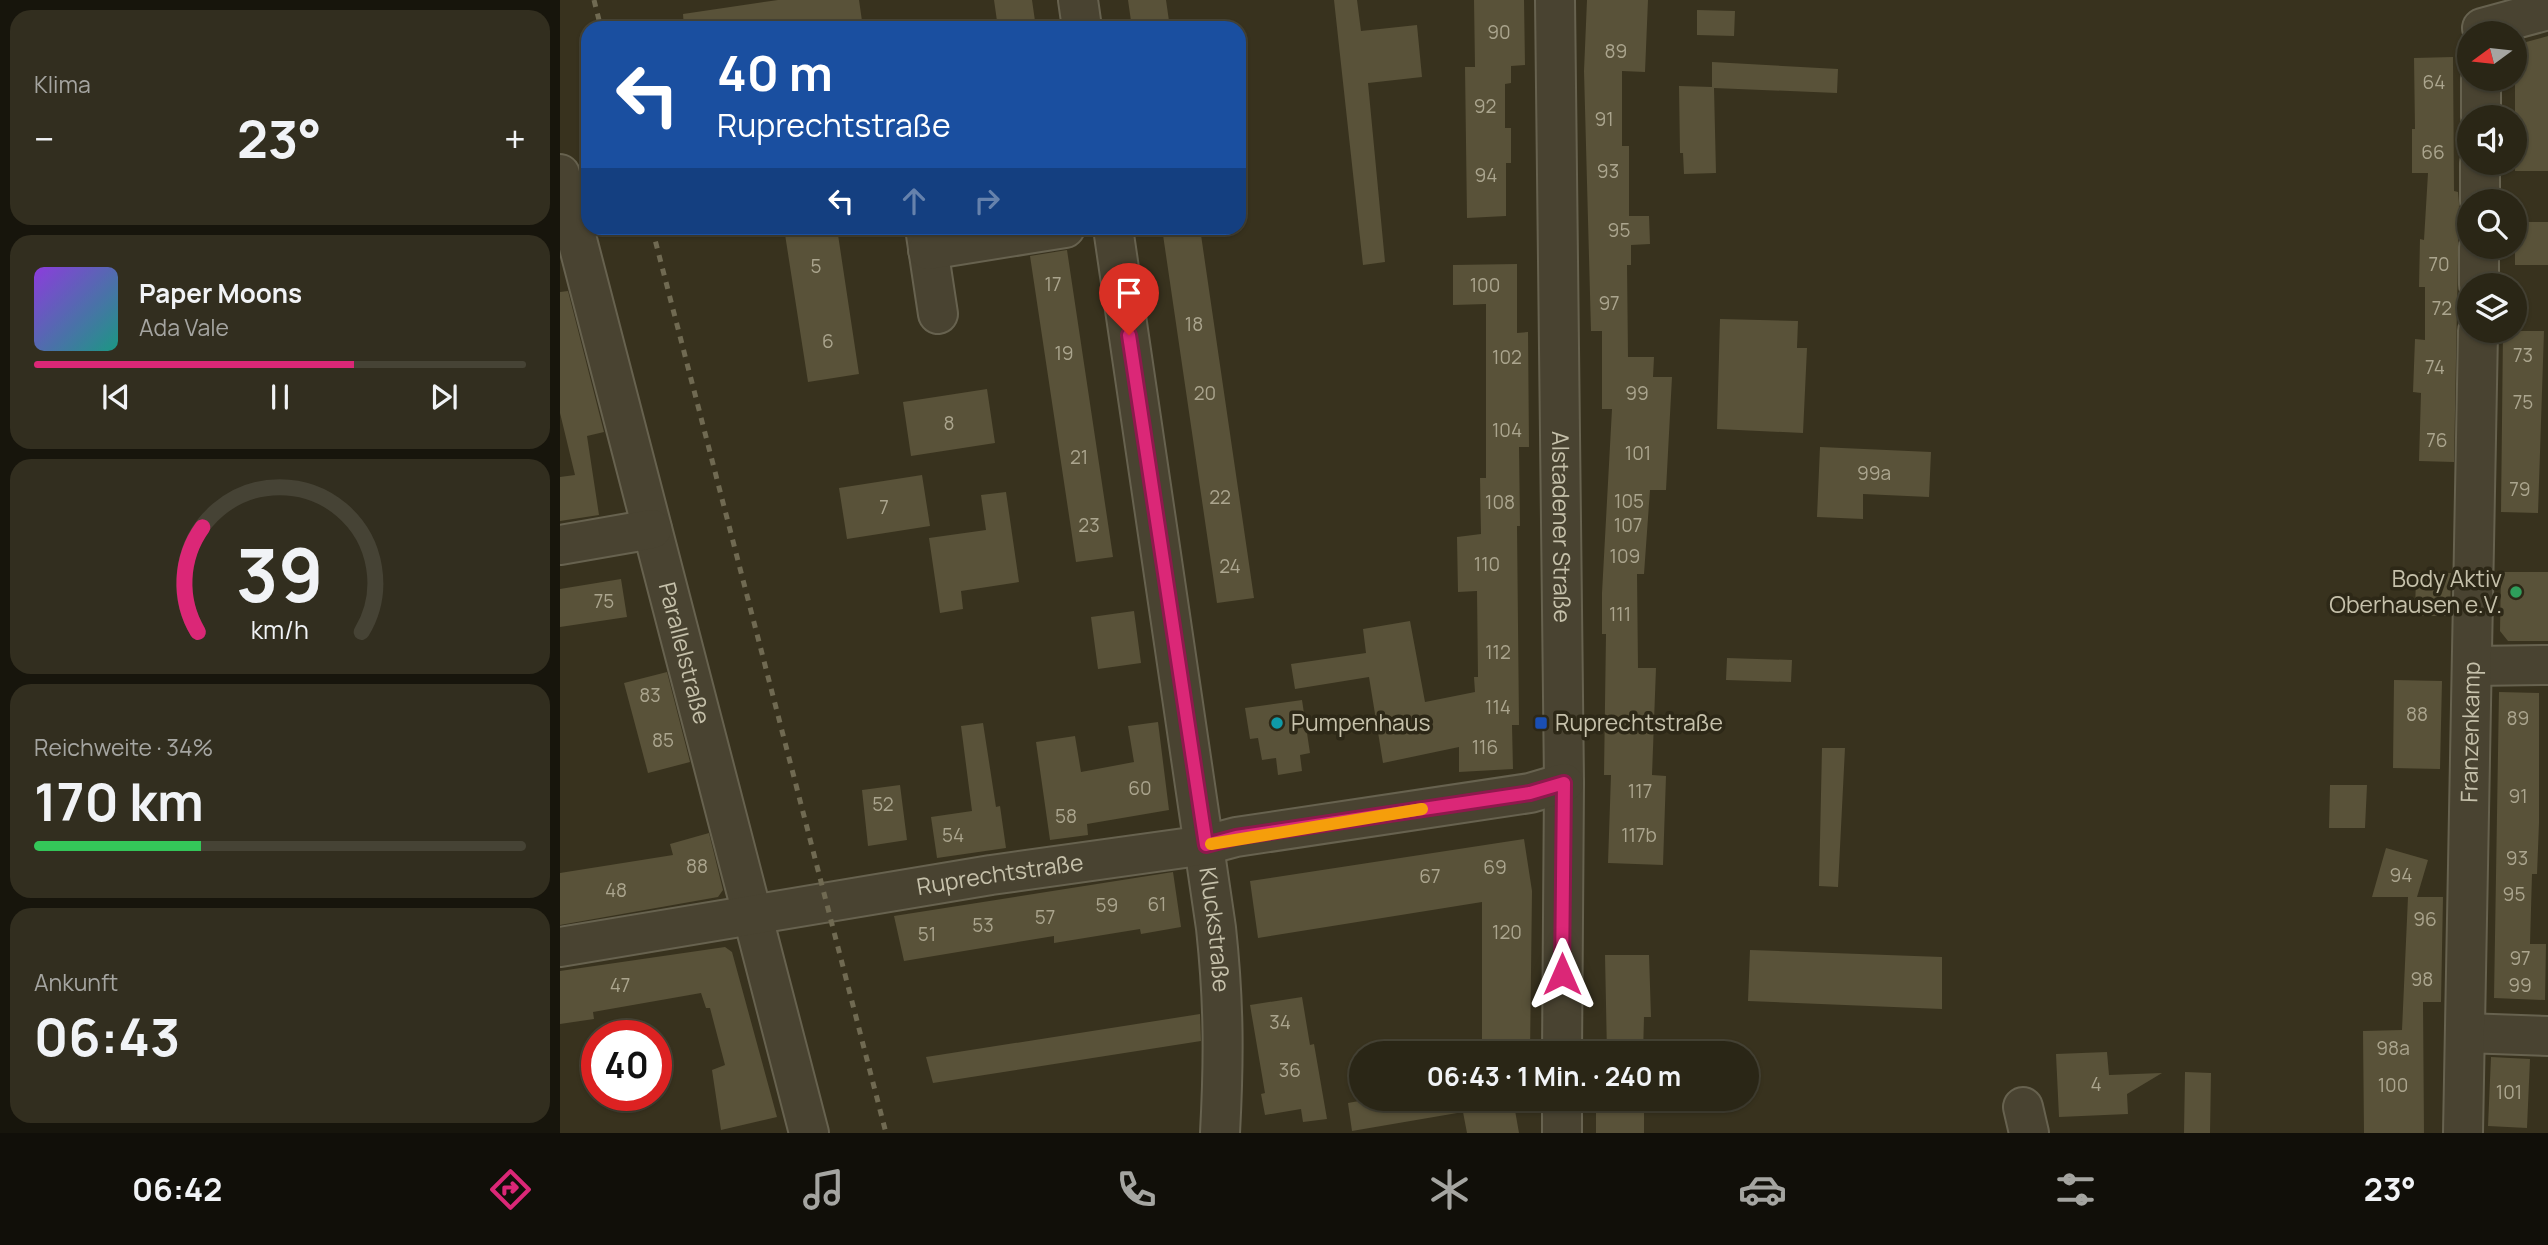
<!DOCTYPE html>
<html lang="de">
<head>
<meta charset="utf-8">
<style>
	:root { --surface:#2a2616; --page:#322e1f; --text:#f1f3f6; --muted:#a5a5a1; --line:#464335; --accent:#db2777 }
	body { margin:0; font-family:Manrope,sans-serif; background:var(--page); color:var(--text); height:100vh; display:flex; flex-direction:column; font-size:26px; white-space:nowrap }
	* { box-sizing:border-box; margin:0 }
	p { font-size:23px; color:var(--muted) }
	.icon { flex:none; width:38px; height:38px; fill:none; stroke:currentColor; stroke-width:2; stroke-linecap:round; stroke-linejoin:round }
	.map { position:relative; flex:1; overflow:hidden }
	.details { display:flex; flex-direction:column; gap:10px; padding:10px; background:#17150c; width:560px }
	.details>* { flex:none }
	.banner { position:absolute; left:21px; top:21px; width:665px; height:214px; border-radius:21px; box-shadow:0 2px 5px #0004,0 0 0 2px var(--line); background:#1a4fa0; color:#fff; overflow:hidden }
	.needle { width:46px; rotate:255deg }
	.fabs { position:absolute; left:1897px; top:21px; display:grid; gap:14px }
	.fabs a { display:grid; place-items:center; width:70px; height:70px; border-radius:50%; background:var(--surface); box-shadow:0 2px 5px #0004,0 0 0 2px var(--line); font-size:35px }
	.speed { position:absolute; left:21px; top:1020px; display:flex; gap:14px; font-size:35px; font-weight:700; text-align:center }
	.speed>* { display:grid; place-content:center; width:91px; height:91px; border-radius:50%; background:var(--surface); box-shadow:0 2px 5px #0004,0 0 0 2px var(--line); line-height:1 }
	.speed .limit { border:10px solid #d22; background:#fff; color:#111 }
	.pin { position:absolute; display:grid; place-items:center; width:60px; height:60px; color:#fff; margin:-72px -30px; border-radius:50% 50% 50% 0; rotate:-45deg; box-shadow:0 0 7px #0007 }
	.pin .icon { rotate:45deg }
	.me { position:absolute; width:77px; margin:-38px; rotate:0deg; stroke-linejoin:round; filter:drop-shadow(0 0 5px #0008) }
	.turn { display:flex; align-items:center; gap:24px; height:147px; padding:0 21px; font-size:32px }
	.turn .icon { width:91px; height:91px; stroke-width:2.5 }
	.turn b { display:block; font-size:49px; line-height:60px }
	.lanes { display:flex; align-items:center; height:66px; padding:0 21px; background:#0003; justify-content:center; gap:35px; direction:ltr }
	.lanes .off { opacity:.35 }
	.big { font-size:52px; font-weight:700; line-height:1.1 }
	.details .card { flex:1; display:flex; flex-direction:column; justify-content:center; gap:10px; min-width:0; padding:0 24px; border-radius:21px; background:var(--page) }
	.details .dial { align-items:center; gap:0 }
	.dial svg { height:182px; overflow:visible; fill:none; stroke:var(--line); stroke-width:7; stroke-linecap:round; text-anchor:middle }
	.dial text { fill:var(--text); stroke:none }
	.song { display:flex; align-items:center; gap:21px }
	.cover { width:84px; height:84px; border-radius:10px; background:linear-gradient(135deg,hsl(270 70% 55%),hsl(170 70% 35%)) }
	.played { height:7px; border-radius:4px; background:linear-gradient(90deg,var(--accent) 65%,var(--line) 65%) }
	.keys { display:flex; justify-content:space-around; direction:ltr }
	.heat { display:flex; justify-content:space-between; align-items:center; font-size:38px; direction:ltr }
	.charge { height:10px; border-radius:5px; background:linear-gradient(90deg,#34c759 34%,var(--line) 0) }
	.trip { position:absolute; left:789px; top:1041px; width:410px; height:70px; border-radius:35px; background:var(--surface); box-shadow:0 2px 5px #0004,0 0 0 2px var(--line); font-weight:700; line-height:70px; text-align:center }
	.menu { display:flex; height:112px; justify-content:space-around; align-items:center; background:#110f09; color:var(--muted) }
	.menu .icon { width:49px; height:49px }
	.menu .on { color:var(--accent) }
	.menu b { font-size:32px; color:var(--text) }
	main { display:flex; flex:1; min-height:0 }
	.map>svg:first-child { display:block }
	.building { fill:#595239 }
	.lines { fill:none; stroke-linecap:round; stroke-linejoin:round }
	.minor-casing { stroke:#67624f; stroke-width:42 }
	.minor { stroke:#494331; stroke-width:38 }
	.rail { stroke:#706a52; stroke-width:5; stroke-dasharray:7 7; stroke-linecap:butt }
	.route-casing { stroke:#8e194d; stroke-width:18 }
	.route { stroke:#db2777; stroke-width:12 }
	.slow { stroke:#f59e0b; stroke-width:12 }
	.leisure-dot { fill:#2e9e5b; stroke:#2d2817; stroke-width:2.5 }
	.culture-dot { fill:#0f9aa8; stroke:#2d2817; stroke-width:2.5 }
	.transit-dot { fill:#1a4fb4; stroke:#2d2817; stroke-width:2.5 }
	.labels { text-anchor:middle; stroke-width:7; stroke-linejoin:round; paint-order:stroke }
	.number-label { font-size:19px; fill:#aba58e }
	.street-label { font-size:23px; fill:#c6c1ab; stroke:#2d2817 }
	.poi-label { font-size:23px; fill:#c6c1ab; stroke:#2d2817; text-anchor:start }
</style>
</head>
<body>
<main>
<section class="details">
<div class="card"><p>Klima</p>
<div class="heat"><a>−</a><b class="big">23°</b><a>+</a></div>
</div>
<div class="card">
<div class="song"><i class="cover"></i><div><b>Paper Moons</b><p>Ada Vale</p></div></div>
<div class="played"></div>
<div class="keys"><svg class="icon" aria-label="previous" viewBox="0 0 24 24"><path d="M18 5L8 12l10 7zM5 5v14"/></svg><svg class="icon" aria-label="pause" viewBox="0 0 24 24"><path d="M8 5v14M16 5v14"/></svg><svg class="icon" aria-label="next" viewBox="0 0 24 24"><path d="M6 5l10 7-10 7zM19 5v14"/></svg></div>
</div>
<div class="card dial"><svg viewBox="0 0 100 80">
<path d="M14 69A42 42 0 1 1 86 69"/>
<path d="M14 69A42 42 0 0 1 16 23" stroke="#db2777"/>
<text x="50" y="56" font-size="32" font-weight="700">39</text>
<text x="50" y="72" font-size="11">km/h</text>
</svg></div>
<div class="card"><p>Reichweite · 34%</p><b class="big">170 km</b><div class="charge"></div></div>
<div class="card"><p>Ankunft</p><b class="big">06:43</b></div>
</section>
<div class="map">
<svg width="1988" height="1133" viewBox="0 0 1988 1133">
	<rect width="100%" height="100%" fill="#38321e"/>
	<!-- building -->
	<path class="building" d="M 218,0 L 299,0 L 303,28 L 124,28 L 123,14 Z
		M 434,0 L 472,0 L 476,28 L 438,28 Z
		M 568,0 L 606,0 L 610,28 L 572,28 Z
		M 774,0 L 797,0 L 801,31 L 857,25 L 862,77 L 808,83 L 825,262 L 803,265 Z
		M 914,0 L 964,0 L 965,65 L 951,66 L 951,83 L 945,84 L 945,128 L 951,128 L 951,163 L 946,163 L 946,216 L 907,218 L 905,67 L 915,67 Z
		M 1027,0 L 1088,0 L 1085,72 L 1062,71 L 1062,146 L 1069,146 L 1069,216 L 1089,216 L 1090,244 L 1071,245 L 1071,265 L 1067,265 L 1068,357 L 1094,357 L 1093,377 L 1112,377 L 1106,490 L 1090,490 L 1084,574 L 1077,574 L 1078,668 L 1096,668 L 1092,775 L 1106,776 L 1103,865 L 1048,863 L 1051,775 L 1044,775 L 1046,634 L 1042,634 L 1042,593 L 1052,409 L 1042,409 L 1042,331 L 1031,331 L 1024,71 Z
		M 1137,10 L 1175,11 L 1174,36 L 1137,35 Z
		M 1988,36 L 1988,171 L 1955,171 L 1955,45 Z
		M 1893,57 L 1894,191 L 1898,192 L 1899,204 L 1894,462 L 1859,461 L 1861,393 L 1853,392 L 1855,339 L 1865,340 L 1865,287 L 1859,287 L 1860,239 L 1864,240 L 1868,173 L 1852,173 L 1852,129 L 1855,129 L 1854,58 Z
		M 1152,62 L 1278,69 L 1277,93 L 1154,88 L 1156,173 L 1124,174 L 1123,153 L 1120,153 L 1119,86 L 1152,87 Z
		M 1955,222 L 1988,222 L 1988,265 L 1955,265 Z
		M 224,228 L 277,228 L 299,374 L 248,382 Z
		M 602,228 L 640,228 L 694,598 L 657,603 Z
		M 507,250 L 553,557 L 516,562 L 470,256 Z
		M 957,264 L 957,333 L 968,332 L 969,447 L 959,447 L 960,526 L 957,526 L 959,725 L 952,725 L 953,769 L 899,772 L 899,747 L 823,763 L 809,677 L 735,689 L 731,664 L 806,653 L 803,629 L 850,621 L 865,702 L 915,692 L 914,677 L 918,677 L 917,591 L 898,592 L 897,537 L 921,534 L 920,478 L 926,478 L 926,304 L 893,305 L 893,265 Z
		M 8,291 L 44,432 L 27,436 L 39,515 L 0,521 L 0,477 L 15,475 L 0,413 L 0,292 Z
		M 1160,319 L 1238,321 L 1237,348 L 1247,348 L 1243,433 L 1157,429 Z
		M 1943,331 L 1984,331 L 1978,513 L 1941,512 Z
		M 427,389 L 435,443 L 351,456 L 343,402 Z
		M 1260,447 L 1371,452 L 1369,497 L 1303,494 L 1303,519 L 1257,517 Z
		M 362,475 L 370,526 L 287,539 L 279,488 Z
		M 446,492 L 459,582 L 401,591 L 403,609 L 380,613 L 369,538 L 426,530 L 421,495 Z
		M 1856,572 L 1891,573 L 1890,616 L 1855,616 Z
		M 1941,572 L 1988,572 L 1988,641 L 1948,641 L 1940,631 Z
		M 61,579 L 67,617 L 0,627 L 0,589 Z
		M 574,611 L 581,663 L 538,669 L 531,617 Z
		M 1167,658 L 1232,660 L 1231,682 L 1166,680 Z
		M 107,672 L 130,762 L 88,773 L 64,683 Z
		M 1834,680 L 1882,681 L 1880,769 L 1833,768 Z
		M 1939,692 L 1979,693 L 1979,823 L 1977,874 L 1972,874 L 1970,944 L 1986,944 L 1985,1000 L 1934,998 Z
		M 742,700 L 750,753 L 740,755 L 742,771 L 718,775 L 716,758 L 702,760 L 698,738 L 690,739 L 685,708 Z
		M 598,722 L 609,810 L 527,824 L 528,835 L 490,840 L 476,742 L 515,736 L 521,772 L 574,762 L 568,726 Z
		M 423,723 L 436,807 L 440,806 L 446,848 L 377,858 L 371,817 L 412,811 L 401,726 Z
		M 1262,748 L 1285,748 L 1278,887 L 1259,886 Z
		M 340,785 L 347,840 L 308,846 L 302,790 Z
		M 1770,785 L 1807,785 L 1805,828 L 1769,828 Z
		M 149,833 L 163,890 L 158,897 L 0,925 L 0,873 L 113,855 L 110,844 Z
		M 964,839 L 972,891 L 970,1054 L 922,1054 L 922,902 L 698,938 L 690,881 Z
		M 1826,848 L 1868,860 L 1857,897 L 1812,897 Z
		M 613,872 L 621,927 L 581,934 L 580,929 L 494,943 L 494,936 L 344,961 L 334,916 Z
		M 1848,897 L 1883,897 L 1881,1002 L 1863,1002 L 1864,1133 L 1804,1133 L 1803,1031 L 1842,1030 Z
		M 165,947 L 172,952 L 217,1117 L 161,1130 L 152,1070 L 165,1065 L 150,1008 L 146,1008 L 141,993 L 33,1012 L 34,1019 L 0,1024 L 0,971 Z
		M 1190,950 L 1382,957 L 1382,1009 L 1188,1001 Z
		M 1045,955 L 1089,955 L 1091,1017 L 1084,1017 L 1083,1054 L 1047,1054 Z
		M 742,997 L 750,1045 L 754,1044 L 767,1119 L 743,1122 L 741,1109 L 705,1115 L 701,1094 L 705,1093 L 690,1005 Z
		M 640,1014 L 641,1041 L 373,1083 L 366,1057 Z
		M 1547,1052 L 1549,1075 L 1602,1073 L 1567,1094 L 1568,1114 L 1499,1117 L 1496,1054 Z
		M 1931,1057 L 1970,1059 L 1967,1128 L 1928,1126 Z
		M 1625,1072 L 1651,1073 L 1650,1133 L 1624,1133 Z
		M 810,1099 L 953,1099 L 959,1133 L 907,1133 L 903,1112 L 792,1131 L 788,1103 Z
		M 1036,1099 L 1079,1099 L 1079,1110 L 1084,1110 L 1084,1133 L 1036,1133 Z"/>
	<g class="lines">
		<!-- minor casing -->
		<g class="minor-casing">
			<g id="minor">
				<path d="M 518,0 L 522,28"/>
				<path id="s1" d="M 995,0 L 1004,783 L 1002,1054"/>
				<path d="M 1922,28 L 1988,10"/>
				<path d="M 1921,117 L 1921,79"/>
				<path id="s2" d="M 0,174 L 249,1133"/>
				<path d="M 1920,201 L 1920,163"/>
				<path d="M 365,228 L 378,314"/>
				<path id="s3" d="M 553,228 L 656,928 C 664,1002 664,1059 660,1133"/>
				<path d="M 368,250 L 505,228"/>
				<path d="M 1919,285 L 1919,247"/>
				<path d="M 0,545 L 92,529"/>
				<path d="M 1913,666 L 1988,665"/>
				<path id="s4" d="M 0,947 L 431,875 L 646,845 L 676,837 L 970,793 L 1004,783"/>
				<path d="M 1905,1033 L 1988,1036"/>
				<path d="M 1463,1107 L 1469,1133"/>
				<path d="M 1002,1133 L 1002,1099"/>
				<path id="s5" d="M 1903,1133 L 1918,331"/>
			</g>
		</g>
		<!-- minor -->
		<use href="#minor" class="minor"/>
		<!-- rail -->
		<path class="rail" d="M 34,0 L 41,28
			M 92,228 L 326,1133"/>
	</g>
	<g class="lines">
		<!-- route casing -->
		<g class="route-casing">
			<path id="route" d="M 569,335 L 646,845 L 676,837 L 970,793 L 1004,783 L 1002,974"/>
		</g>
		<!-- route -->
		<use href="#route" class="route"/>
		<!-- slow -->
		<path class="slow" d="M 651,844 L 862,809"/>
	</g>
	<!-- markers -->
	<circle class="leisure-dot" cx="1956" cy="592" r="7"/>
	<circle class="culture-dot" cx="717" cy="723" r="7"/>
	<rect class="transit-dot" x="974" y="716" width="14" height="14" rx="3.5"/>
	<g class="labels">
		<!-- number labels -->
		<g class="number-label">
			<text x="939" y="39">90</text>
			<text x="1056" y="58">89</text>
			<text x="1874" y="89">64</text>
			<text x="925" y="113">92</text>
			<text x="1044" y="126">91</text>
			<text x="1873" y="159">66</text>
			<text x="1048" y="178">93</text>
			<text x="926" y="182">94</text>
			<text x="1059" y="237">95</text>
			<text x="1879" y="271">70</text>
			<text x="256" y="273">5</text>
			<text x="493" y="291">17</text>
			<text x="925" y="292">100</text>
			<text x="1049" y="310">97</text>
			<text x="1882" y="315">72</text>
			<text x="634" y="331">18</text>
			<text x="268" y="348">6</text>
			<text x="504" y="360">19</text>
			<text x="1963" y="362">73</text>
			<text x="947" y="364">102</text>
			<text x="1875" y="374">74</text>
			<text x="645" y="400">20</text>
			<text x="1077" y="400">99</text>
			<text x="1963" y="409">75</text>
			<text x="389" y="430">8</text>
			<text x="947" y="437">104</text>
			<text x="1877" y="447">76</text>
			<text x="1078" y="460">101</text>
			<text x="519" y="464">21</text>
			<text x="1314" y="480">99a</text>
			<text x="1960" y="496">79</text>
			<text x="660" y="504">22</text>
			<text x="1069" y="508">105</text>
			<text x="940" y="509">108</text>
			<text x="324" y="514">7</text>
			<text x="529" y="532">23</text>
			<text x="1068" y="532">107</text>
			<text x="1065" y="563">109</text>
			<text x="927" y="571">110</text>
			<text x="670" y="573">24</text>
			<text x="44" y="608">75</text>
			<text x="1060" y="621">111</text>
			<text x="938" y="659">112</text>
			<text x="90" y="702">83</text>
			<text x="938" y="714">114</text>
			<text x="1857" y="721">88</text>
			<text x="1958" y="725">89</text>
			<text x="103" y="747">85</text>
			<text x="925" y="754">116</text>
			<text x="580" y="795">60</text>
			<text x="1080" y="798">117</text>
			<text x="1958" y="803">91</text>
			<text x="323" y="811">52</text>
			<text x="506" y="823">58</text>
			<text x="393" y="842">54</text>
			<text x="1079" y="842">117b</text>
			<text x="1957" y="865">93</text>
			<text x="137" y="873">88</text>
			<text x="935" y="874">69</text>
			<text x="1841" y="882">94</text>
			<text x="870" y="883">67</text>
			<text x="56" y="897">48</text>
			<text x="1954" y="901">95</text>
			<text x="597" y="911">61</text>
			<text x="547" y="912">59</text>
			<text x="485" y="924">57</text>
			<text x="1865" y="926">96</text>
			<text x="423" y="932">53</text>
			<text x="947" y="939">120</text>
			<text x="367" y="941">51</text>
			<text x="1960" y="965">97</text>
			<text x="1862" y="986">98</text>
			<text x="60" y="992">47</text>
			<text x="1960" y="992">99</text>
			<text x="720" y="1029">34</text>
			<text x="1833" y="1055">98a</text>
			<text x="730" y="1077">36</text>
			<text x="1536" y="1091">4</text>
			<text x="1833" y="1092">100</text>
			<text x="1949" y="1099">101</text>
		</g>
		<!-- street labels -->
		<g class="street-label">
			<text dy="8" stroke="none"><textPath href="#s1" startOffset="527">Alstadener Straße</textPath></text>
			<text dy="8" stroke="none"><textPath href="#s2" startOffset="495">Parallelstraße</textPath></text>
			<text dy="8" stroke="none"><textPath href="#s5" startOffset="401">Franzenkamp</textPath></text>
			<text dy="8" stroke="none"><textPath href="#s4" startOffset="446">Ruprechtstraße</textPath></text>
			<text dy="8" stroke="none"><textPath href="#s3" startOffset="709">Kluckstraße</textPath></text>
		</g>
		<!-- poi labels -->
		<g class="poi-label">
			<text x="1942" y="587" text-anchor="end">Body Aktiv<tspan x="1942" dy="26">Oberhausen e.V.</tspan></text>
			<text x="731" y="731">Pumpenhaus</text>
			<text x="995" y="731">Ruprechtstraße</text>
		</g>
	</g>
</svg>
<div class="fabs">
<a><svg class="needle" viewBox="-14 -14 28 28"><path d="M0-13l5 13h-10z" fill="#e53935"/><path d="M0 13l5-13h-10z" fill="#a5a5a1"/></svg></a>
<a><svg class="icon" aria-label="sound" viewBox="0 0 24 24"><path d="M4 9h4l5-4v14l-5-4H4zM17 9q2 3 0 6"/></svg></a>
<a><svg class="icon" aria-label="search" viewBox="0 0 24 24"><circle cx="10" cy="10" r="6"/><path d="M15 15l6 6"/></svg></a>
<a><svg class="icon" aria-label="layers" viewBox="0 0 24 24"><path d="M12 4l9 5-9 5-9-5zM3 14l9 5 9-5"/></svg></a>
</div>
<div class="speed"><div class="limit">40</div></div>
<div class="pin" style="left:569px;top:335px;background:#d93025"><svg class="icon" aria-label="arrive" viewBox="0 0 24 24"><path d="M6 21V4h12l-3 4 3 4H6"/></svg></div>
<svg class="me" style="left:1002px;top:974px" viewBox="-20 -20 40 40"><path d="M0-17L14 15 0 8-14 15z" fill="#db2777" stroke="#fff" stroke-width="4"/></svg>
<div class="trip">06:43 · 1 Min. · 240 m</div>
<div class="banner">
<div class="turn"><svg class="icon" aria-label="left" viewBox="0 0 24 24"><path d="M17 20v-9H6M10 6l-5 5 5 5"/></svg><div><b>40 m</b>Ruprechtstraße</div></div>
<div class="lanes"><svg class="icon" aria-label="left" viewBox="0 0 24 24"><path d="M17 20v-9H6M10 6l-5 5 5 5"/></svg><svg class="icon off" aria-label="ahead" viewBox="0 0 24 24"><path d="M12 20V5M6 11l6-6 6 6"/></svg><svg class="icon off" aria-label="right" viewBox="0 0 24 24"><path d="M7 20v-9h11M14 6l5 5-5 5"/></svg></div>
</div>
</div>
</main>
<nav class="menu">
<b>06:42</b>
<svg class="icon on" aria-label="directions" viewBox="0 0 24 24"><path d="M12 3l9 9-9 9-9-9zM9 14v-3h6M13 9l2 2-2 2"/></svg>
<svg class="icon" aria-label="music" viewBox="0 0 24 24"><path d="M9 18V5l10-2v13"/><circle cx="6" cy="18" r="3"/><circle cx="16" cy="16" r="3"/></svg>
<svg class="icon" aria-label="phone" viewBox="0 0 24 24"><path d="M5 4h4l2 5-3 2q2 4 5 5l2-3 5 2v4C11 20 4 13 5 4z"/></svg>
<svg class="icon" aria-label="climate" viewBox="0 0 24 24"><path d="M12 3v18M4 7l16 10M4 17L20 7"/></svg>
<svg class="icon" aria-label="car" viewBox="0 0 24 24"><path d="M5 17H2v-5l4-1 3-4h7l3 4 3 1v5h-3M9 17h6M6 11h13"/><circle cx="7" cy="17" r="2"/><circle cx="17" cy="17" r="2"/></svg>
<svg class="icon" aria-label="filters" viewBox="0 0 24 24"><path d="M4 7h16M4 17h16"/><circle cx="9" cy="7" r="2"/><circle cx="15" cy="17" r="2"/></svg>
<b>23°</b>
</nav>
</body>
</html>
